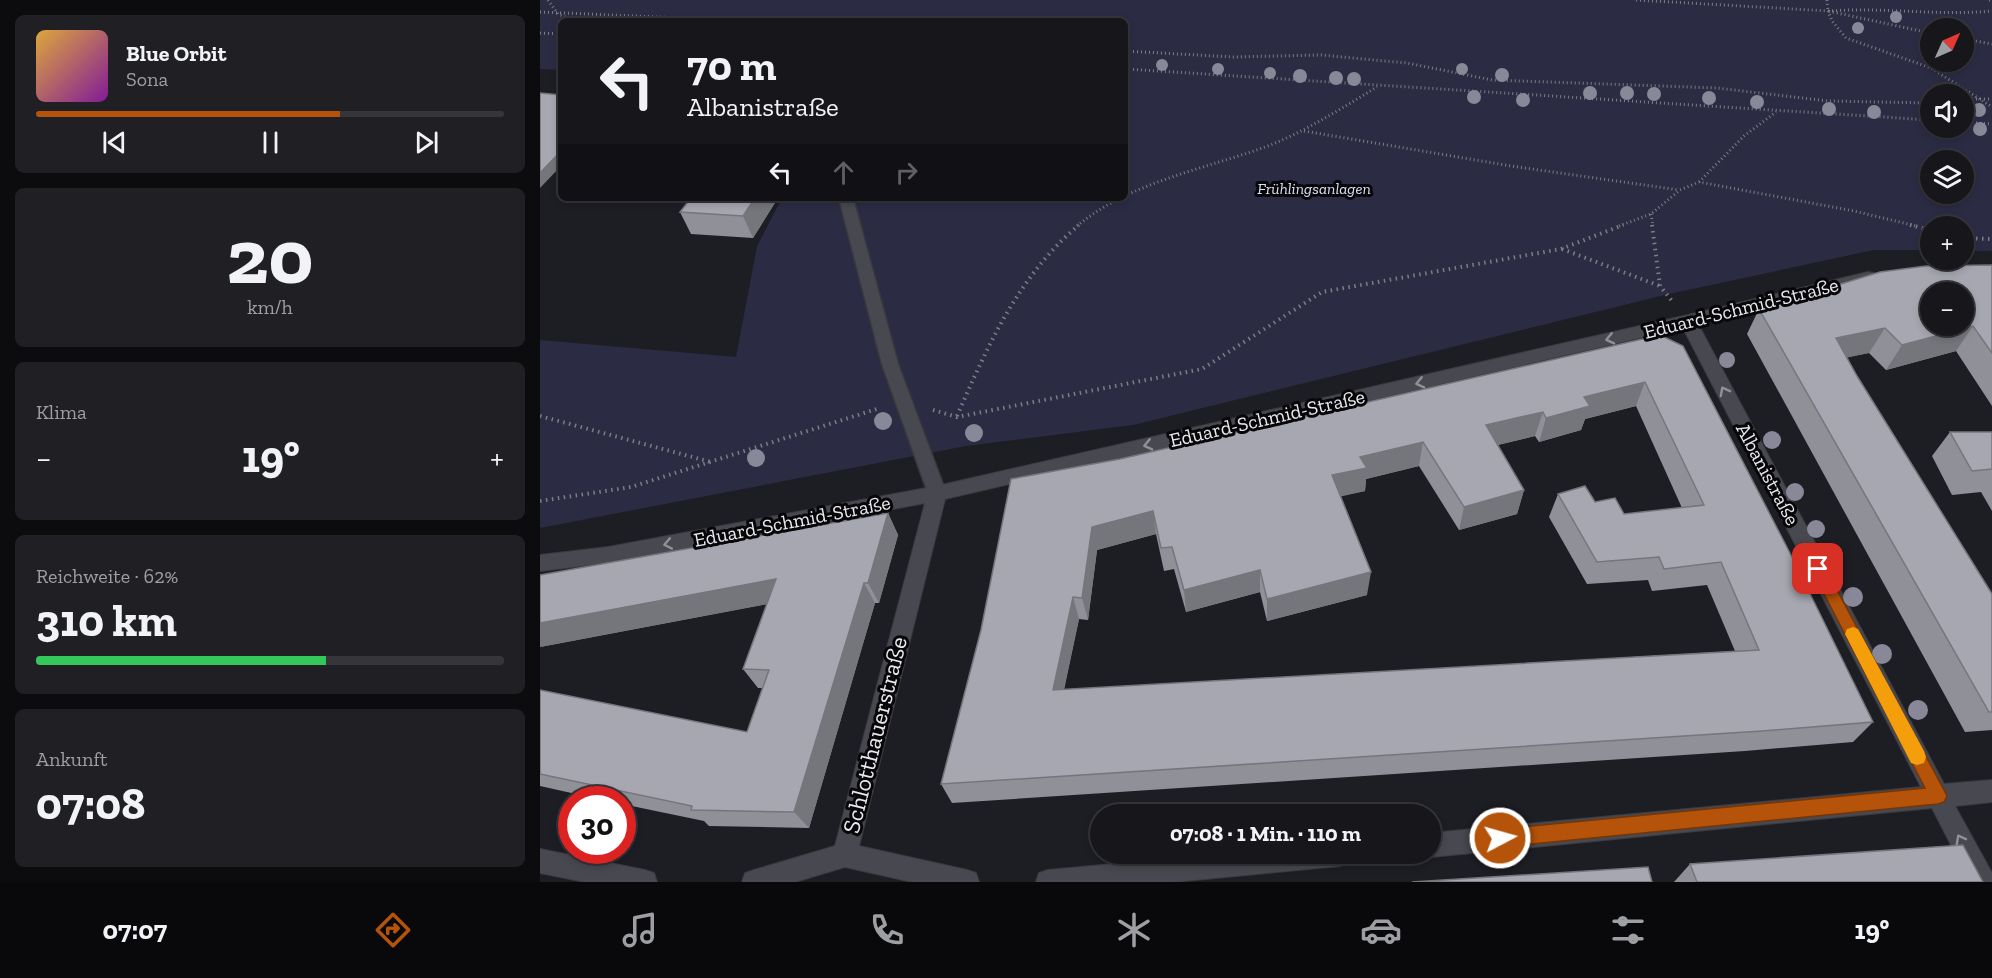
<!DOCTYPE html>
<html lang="de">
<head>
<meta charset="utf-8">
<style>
	:root { --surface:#16161b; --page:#1f1f24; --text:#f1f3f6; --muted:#9e9fa3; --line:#35353a; --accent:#b45309 }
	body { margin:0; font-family:"Zilla Slab",serif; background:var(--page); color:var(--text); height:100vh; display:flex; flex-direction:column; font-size:22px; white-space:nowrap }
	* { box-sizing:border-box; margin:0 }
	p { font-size:20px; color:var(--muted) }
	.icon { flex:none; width:33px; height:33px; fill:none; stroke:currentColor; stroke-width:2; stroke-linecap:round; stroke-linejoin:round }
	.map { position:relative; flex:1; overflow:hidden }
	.details { display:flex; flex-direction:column; gap:15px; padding:15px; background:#0c0c0f; width:540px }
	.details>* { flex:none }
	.guide { position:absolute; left:18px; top:18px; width:570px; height:183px; border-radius:9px; box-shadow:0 3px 9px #0003,0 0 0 2px var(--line); background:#16161b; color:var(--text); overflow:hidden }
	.needle { width:39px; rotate:45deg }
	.buttons { position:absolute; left:1380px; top:18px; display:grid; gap:12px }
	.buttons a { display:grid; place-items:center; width:54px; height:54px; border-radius:50%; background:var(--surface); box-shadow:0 3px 9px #0003,0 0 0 2px var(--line); font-size:30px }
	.speed { position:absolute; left:18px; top:786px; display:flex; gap:12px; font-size:30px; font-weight:700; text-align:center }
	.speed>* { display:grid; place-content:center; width:78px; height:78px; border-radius:50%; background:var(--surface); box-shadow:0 3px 9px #0003,0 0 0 2px var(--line); line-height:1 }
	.speed .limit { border:9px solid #d22; background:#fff; color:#111 }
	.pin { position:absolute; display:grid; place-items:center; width:51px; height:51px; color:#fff; margin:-26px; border-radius:12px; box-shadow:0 3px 9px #0006 }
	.me { position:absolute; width:66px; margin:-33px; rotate:84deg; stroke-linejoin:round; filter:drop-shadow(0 0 4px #0008) }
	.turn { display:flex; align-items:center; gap:21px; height:126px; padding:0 30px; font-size:27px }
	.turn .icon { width:78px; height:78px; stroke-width:2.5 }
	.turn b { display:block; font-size:42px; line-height:51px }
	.lanes { display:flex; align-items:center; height:57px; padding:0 30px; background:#0003; justify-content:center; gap:30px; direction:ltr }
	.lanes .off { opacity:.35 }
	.big { font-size:45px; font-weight:800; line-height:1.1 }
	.details .tile { flex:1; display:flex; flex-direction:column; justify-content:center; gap:9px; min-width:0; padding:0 21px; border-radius:9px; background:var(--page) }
	.details .dial { align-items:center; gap:0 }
	.dial b { font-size:78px; line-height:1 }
	.song { display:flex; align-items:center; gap:18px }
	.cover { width:72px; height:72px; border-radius:9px; background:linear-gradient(135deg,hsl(40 70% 55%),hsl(290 70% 35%)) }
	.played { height:6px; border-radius:3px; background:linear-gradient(90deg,var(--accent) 65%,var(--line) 65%) }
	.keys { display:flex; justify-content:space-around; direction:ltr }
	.heat { display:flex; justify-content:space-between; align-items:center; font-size:33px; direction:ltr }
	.charge { height:9px; border-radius:4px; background:linear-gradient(90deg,#34c759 62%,var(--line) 0) }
	.trip { position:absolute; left:550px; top:804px; width:351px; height:60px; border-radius:30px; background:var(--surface); box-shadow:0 3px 9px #0003,0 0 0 2px var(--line); font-weight:800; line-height:60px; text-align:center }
	.dock { display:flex; height:96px; justify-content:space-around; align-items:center; background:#09090b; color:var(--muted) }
	.dock .icon { width:42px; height:42px }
	.dock .selected { color:var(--accent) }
	.dock b { font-size:27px; color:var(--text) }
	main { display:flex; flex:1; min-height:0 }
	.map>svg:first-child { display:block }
	.green { fill:#2b2b44; fill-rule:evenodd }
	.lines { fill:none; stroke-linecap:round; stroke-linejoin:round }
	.lane-casing { stroke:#39393e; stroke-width:3 }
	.street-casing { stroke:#39393e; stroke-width:2 }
	.path-far1 { stroke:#7d7d83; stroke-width:3; stroke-dasharray:1 3; stroke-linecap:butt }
	.path { stroke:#7d7d83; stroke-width:4; stroke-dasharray:1.5 4.5; stroke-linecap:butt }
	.lane { fill:#484850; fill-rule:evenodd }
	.street { fill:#484850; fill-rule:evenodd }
	.tree { fill:#888898 }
	.wall { fill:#909098; fill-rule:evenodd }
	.shaded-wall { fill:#75757c }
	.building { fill:#a7a7b1; stroke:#75757c; stroke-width:1.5; fill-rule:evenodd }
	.oneway { stroke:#909097 }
	.route { fill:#b45309; stroke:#753606; stroke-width:1.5 }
	.slow { fill:#f59e0b }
	.labels { text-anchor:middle; stroke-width:6; stroke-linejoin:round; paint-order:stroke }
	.far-park-label { font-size:16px; font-style:italic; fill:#dfe0f6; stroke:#07070a }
	.street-label { font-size:20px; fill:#e9e9ee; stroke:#07070a }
	.near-street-label { font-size:24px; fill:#e9e9ee; stroke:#07070a }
</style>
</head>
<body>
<main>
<section class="details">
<div class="tile">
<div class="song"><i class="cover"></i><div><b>Blue Orbit</b><p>Sona</p></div></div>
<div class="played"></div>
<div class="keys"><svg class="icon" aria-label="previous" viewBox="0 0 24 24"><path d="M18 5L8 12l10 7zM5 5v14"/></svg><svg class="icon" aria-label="pause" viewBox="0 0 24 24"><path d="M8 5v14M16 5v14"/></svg><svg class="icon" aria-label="next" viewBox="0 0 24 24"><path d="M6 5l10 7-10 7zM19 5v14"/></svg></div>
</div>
<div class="tile dial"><b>20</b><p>km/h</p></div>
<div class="tile"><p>Klima</p>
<div class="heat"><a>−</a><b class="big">19°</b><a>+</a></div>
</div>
<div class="tile"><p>Reichweite · 62%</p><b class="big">310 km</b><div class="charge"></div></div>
<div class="tile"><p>Ankunft</p><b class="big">07:08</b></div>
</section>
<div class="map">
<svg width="1452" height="882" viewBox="0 0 1452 882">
	<rect width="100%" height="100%" fill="#1d1d24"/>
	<!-- green -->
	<path class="green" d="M 0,0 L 1452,0 L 1452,251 L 1424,251 L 1424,226 L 1390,226 L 1390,250 L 1334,250 L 1129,294 L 593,425 L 426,446 L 0,528 L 0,340 L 196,357 L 217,246 L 242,198 L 585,198 L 585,21 L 21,21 L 21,70 L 0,69 ZM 1390,28 L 1424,28 L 1424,62 L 1390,62 ZM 1390,94 L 1424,94 L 1424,128 L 1390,128 ZM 1390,160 L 1424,160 L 1424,194 L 1390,194 Z"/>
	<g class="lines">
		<!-- lane casing -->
		<g class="lane-casing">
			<path id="lane" d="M 299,198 L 313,198 L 358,364 L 406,493 L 403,498 L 397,500 L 391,498 L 388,493 L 342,364 Z"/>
		</g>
		<!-- street casing -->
		<g class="street-casing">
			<path id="street" d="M 1328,272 L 1334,273 L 1336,277 L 1334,281 L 1158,324 L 1404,784 L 1452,780 L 1452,802 L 1415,806 L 1452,873 L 1452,882 L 1430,882 L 1392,808 L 891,857 L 883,854 L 891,854 L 891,833 L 1381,787 L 1143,328 L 405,499 L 319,846 L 427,870 L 436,873 L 439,882 L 372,882 L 305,867 L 255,882 L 202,882 L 205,873 L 214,870 L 295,846 L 385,503 L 68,563 L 0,571 L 0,555 L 68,547 L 397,486 L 1148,315 Z
				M 0,849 L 105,870 L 114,873 L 117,882 L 45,882 L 0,873 Z
				M 680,854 L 812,854 L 808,862 L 800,866 L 634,882 L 496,882 L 499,873 L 508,870 Z"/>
		</g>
		<!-- path-far1 -->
		<path class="path-far1" d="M 8,0 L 18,14 L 35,21
			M 1096,0 L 1288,11 L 1292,21 L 1306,38 L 1391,68 L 1452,107
			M 1287,0 L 1288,11 L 1390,33
			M 1449,0 L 1452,0
			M 1288,11 C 1343,7 1397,16 1452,11
			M 0,12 L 212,21
			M 0,33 L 21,34
			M 1424,39 L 1452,44
			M 585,51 L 693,57 L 781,55 L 867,63 L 952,80 L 1177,88 L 1288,101 L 1390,103
			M 585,69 L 1390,120
			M 1424,99 L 1452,99
			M 1424,122 L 1452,124
			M 764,131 L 971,166 L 1139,190
			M 1159,182 L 1204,136 L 1236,112
			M 1111,214 L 1113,226
			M 537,226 C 590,182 665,169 728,146 C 766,131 802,108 837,87
			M 1079,226 L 1111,214 L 1140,190 L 1159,182 L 1314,211 L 1376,226"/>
		<!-- path -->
		<path class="path" d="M 1112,225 L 1120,286 L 1132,301
			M 1370,225 L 1390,230
			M 1424,238 L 1452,239
			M 1022,249 L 1120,286
			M 393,410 L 417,417 L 662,369 L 782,292 L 1021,249 L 1083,225
			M 0,416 L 171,462
			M 417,416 C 448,345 479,275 539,225
			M 0,501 L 91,487 L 340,408"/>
		<!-- lane -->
		<use href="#lane" class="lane"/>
		<!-- street -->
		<use href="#street" class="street"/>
	</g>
	<!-- trees -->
	<g class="tree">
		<circle cx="1356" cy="17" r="6"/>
		<circle cx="1318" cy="28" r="6"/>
		<circle cx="622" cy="65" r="6"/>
		<circle cx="678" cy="69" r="6"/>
		<circle cx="922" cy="69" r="6"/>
		<circle cx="730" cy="73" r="6"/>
		<circle cx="962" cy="75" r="7"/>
		<circle cx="760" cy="76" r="7"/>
		<circle cx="796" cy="78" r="7"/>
		<circle cx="814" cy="79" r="7"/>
		<circle cx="1050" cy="93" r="7"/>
		<circle cx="1087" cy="93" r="7"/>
		<circle cx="1114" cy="94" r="7"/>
		<circle cx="934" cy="97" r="7"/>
		<circle cx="1169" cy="98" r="7"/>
		<circle cx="983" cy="100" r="7"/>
		<circle cx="1217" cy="102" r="7"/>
		<circle cx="1289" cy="109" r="7"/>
		<circle cx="1439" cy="110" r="7"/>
		<circle cx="1334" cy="112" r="7"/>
		<circle cx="1440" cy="129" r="7"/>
		<circle cx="1187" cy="360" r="8"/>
		<circle cx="343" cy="421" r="9"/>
		<circle cx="434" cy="433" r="9"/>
		<circle cx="1232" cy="440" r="9"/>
		<circle cx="216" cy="458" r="9"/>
		<circle cx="1255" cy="492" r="9"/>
		<circle cx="1276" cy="529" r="9"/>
		<circle cx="1313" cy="597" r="10"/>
		<circle cx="1342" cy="654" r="10"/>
		<circle cx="1378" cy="710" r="10"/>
	</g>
	<!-- wall -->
	<path class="wall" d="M 151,198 L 238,198 L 213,238 L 151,234 L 140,212 Z
		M 1452,265 L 1452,406 L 1416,351 L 1346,370 L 1329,353 L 1307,357 L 1317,376 L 1452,594 L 1452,730 L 1425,732 L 1207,334 L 1219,309 Z
		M 1120,335 L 1333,722 L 1313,742 L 1205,751 L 412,803 L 401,784 L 580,459 ZM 1096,406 L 1142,508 L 1084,514 L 1055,502 L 1018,494 L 1009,517 L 1047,584 L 1108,580 L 1112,591 L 1167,585 L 1195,651 L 524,690 L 539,619 L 548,620 L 557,550 L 616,534 L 624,571 L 634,569 L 646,612 L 720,592 L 727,621 L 827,595 L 800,496 L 825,491 L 826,479 L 879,466 L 919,530 L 977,514 L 984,490 L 958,445 L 995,436 L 999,442 L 1041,430 L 1045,419 Z
		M 1410,432 L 1452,432 L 1452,511 L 1441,492 L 1412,495 L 1392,456 Z
		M 348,513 L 358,535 L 339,603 L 335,603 L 269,828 L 169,826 L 164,821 L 82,804 L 82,800 L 63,800 L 0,786 L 0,690 L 207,732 L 223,688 L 218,688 L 203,669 L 227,604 L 0,647 Z
		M 1150,864 L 1443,882 L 1134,882 Z"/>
	<!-- shaded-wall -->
	<path class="shaded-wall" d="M 21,151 L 21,166 L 0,188 L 0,173 Z
		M 215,198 L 238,198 L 213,238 L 203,216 Z
		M 1433,326 L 1416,351 L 1346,370 L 1362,345 Z
		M 1345,328 L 1329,353 L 1282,363 L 1296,338 Z
		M 1105,382 L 1096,406 L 1045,419 L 1041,430 L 999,442 L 1006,418 L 1044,397 Z
		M 1003,412 L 995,436 L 940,449 L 946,425 Z
		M 883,442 L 879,466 L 826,479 L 825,491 L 790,499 L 792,475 L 820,457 Z
		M 984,490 L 977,514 L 919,530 L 924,507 Z
		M 613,511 L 616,534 L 557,550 L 548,620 L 542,598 L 552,527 Z
		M 348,513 L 358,535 L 339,603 L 328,583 Z
		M 720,570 L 720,592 L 646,612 L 644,590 Z
		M 831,572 L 827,595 L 727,621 L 727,599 Z
		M 236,579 L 249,600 L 0,647 L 0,623 Z
		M 324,583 L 335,603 L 269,828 L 254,812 Z
		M 533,597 L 539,619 L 519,711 L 513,690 Z"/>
	<!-- building -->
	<path class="building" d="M 0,93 L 21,95 L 21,151 L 0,173 Z
		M 151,198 L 215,198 L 203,216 L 140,212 Z
		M 1452,265 L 1452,353 L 1433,326 L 1362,345 L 1345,328 L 1296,338 L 1317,376 L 1452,594 L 1452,712 L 1449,712 L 1219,309 L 1340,272 L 1386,266 ZM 1390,292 L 1424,292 L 1424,326 L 1390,326 Z
		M 1120,335 L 1143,346 L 1253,559 L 1333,722 L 1222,731 L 401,784 L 441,630 L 471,479 L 580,459 ZM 1105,382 L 1164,505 L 1084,514 L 1075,498 L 1055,502 L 1045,486 L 1018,494 L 1057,562 L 1119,557 L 1124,569 L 1181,562 L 1219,650 L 513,690 L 533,597 L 542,598 L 552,527 L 613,511 L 621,548 L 632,547 L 644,590 L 720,570 L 727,599 L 831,572 L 792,475 L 827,468 L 820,457 L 883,442 L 924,507 L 984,490 L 946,425 L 1003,412 L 1006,418 L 1050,406 L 1044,397 Z
		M 1410,432 L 1452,432 L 1452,469 L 1432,471 Z
		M 348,513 L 328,583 L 324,583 L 254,812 L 151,810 L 152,806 L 0,774 L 0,690 L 207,732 L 229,670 L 203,669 L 236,579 L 0,623 L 0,575 Z
		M 1423,845 L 1443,882 L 1157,882 L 1150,864 Z
		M 1108,867 L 1112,882 L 872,882 Z"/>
	<!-- one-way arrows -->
	<defs><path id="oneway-chevron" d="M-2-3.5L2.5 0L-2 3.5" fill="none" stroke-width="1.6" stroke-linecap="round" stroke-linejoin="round" transform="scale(1.5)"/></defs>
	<g class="oneway">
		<use href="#oneway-chevron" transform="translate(1070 339) rotate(167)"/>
		<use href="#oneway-chevron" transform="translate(880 383) rotate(167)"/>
		<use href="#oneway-chevron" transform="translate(1184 391) rotate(-118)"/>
		<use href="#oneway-chevron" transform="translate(608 445) rotate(167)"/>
		<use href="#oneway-chevron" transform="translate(128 544) rotate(169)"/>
		<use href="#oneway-chevron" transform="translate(1420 839) rotate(-118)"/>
	</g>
	<!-- route -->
	<path class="route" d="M 1278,563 L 1283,564 L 1404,790 L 1407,796 L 1404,802 L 1398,804 L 960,847 L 953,844 L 951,838 L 953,832 L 960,829 L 1385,788 L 1271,569 L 1273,564 Z"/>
	<!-- slow -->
	<path class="slow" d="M 1313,627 L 1318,629 L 1384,751 L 1386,757 L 1384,763 L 1377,765 L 1371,763 L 1305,634 L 1307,629 Z"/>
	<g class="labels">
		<!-- far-park labels -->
		<g class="far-park-label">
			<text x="774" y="194">Frühlingsanlagen</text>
		</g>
		<!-- street labels -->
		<g class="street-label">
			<text transform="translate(1201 308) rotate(-14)" y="7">Eduard-Schmid-Straße</text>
			<text transform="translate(727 418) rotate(-13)" y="7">Eduard-Schmid-Straße</text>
			<text transform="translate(1228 474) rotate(62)" y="7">Albanistraße</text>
			<text transform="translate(252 521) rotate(-11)" y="7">Eduard-Schmid-Straße</text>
		</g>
		<!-- near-street labels -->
		<g class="near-street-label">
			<text transform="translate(335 735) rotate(-76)" y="8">Schlotthauerstraße</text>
		</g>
	</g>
</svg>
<div class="buttons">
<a><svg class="needle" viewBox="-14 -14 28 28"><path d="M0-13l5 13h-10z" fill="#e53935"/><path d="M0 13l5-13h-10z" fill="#9e9fa3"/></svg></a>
<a><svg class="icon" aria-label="sound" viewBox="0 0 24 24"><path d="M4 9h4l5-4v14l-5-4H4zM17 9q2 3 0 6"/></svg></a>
<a><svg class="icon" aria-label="layers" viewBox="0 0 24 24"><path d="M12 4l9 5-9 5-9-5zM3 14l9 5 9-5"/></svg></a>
<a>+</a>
<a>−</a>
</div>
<div class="speed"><div class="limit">30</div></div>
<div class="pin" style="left:1278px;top:569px;background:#d93025"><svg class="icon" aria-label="arrive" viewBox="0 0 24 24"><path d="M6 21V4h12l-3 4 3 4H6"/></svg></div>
<svg class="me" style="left:960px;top:838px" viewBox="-20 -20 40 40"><circle r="17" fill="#b45309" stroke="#fff" stroke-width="3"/><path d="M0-11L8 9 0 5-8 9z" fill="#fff"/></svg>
<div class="trip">07:08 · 1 Min. · 110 m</div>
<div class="guide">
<div class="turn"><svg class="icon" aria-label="left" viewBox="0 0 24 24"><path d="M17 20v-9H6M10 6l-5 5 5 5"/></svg><div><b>70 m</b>Albanistraße</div></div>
<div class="lanes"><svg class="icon" aria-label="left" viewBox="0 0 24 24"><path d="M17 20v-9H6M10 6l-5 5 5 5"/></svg><svg class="icon off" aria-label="ahead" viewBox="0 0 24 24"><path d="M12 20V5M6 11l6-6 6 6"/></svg><svg class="icon off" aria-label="right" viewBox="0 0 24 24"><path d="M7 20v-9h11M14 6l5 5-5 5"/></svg></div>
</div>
</div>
</main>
<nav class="dock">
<b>07:07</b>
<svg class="icon selected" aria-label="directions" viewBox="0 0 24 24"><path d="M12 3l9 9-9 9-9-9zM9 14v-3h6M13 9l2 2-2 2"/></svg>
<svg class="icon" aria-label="music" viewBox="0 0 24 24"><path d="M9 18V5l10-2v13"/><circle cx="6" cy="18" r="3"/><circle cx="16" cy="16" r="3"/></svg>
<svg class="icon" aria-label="phone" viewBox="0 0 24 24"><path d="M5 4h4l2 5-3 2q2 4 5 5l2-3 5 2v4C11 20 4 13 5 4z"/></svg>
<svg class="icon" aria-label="climate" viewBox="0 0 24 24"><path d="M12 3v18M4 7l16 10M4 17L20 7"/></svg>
<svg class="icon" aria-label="car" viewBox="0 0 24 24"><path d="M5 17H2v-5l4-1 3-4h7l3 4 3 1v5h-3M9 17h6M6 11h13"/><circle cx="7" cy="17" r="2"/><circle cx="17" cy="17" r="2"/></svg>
<svg class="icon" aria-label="filters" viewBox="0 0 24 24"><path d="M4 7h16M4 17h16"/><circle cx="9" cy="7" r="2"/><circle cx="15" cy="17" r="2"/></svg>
<b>19°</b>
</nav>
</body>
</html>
